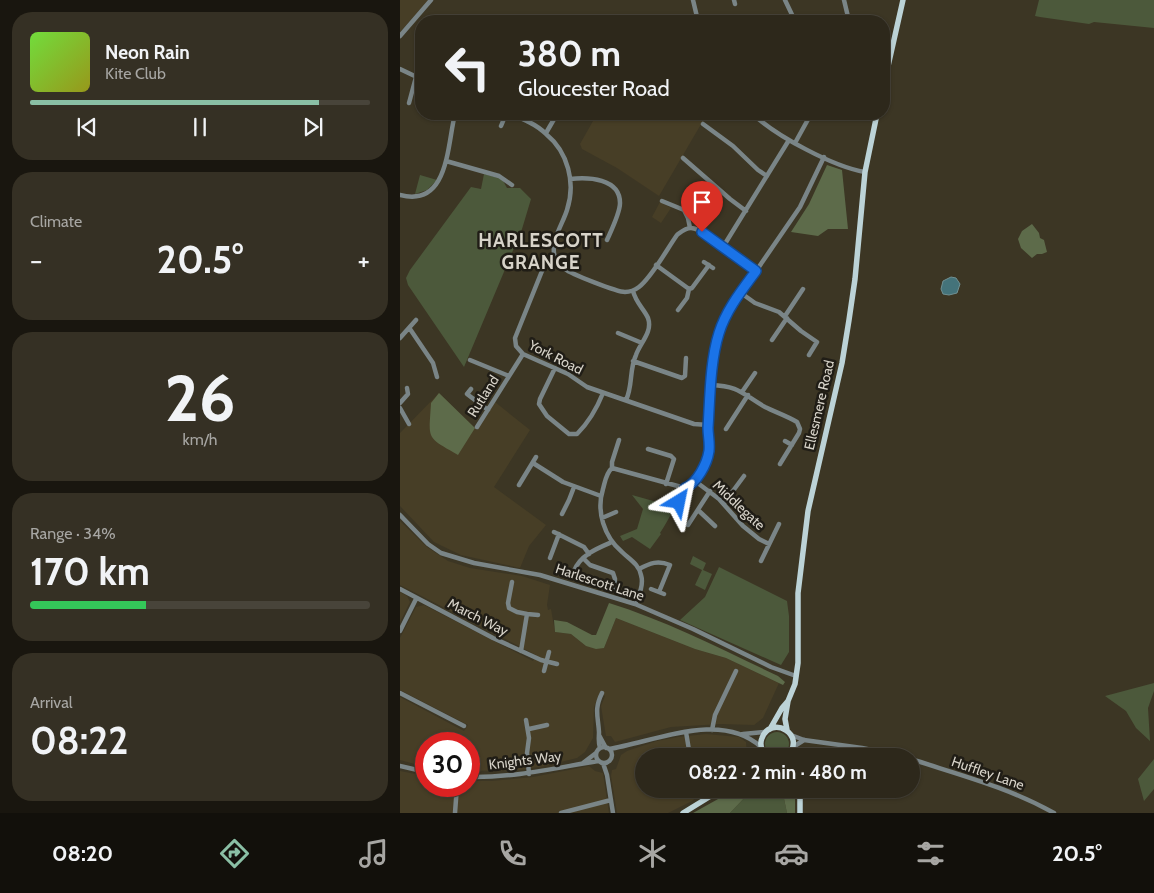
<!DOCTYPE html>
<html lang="en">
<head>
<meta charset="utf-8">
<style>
	:root { --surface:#2d281b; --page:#353024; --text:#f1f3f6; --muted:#a7a6a3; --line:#48443a; --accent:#8abfa5 }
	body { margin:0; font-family:Cabin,sans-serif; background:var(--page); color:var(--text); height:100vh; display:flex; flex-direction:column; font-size:19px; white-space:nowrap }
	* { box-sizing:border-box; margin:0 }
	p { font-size:16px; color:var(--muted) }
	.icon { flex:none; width:28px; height:28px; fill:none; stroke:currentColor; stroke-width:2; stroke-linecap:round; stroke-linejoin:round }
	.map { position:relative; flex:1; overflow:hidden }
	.panel { display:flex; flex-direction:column; gap:12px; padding:12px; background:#19160f; width:400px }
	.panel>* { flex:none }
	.banner { position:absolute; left:15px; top:15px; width:475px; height:105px; border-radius:20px; box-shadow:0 1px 4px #0004,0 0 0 1px var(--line); background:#2d281b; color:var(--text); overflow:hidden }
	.speed { position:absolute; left:15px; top:732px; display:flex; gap:10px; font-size:25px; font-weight:700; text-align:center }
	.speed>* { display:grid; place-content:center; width:65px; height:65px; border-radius:50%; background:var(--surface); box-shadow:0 1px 4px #0004,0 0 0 1px var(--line); line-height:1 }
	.speed .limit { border:8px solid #d22; background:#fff; color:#111 }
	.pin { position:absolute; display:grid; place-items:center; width:42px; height:42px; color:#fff; margin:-51px -21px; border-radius:50% 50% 50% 0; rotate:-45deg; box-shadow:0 0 5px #0007 }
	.pin .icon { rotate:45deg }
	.me { position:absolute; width:55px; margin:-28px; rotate:35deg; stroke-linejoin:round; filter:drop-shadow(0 0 4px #0008) }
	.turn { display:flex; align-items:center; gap:18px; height:105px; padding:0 20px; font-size:22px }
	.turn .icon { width:65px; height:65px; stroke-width:2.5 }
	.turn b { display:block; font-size:35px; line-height:42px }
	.big { font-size:38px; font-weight:700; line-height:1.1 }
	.panel .widget { flex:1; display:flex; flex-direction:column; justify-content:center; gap:8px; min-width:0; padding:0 18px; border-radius:20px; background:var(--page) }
	.panel .dial { align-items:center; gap:0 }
	.dial b { font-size:65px; line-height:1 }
	.song { display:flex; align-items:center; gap:15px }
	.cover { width:60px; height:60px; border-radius:8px; background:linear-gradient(135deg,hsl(100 70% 55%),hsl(60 70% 35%)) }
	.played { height:5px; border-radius:2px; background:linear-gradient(90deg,var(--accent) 85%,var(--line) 85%) }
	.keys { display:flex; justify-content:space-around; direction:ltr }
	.heat { display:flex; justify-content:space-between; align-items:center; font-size:28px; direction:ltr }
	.charge { height:8px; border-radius:4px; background:linear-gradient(90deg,#34c759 34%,var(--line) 0) }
	.trip { position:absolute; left:235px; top:748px; width:285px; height:50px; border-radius:25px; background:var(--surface); box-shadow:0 1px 4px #0004,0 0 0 1px var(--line); font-weight:700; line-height:50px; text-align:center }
	.menu { display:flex; height:80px; justify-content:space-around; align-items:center; background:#12100b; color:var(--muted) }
	.menu .icon { width:35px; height:35px }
	.menu .selected { color:var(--accent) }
	.menu b { font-size:22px; color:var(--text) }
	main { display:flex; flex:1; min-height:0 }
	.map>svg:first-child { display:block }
	.built { fill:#473e26 }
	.green { fill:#4c593b }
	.forest { fill:#5d6b4a }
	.water { fill:#44737a; stroke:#709092 }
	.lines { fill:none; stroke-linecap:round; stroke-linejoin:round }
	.minor { stroke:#7a8587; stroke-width:4.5 }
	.major { stroke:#bcd3d7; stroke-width:5.5 }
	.route-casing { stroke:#114b97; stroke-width:12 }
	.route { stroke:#1a73e8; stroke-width:9 }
	.labels { text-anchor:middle; stroke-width:5; stroke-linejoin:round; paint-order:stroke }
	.street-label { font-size:14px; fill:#d7d3c9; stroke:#201d16 }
	.district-label { font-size:19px; font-weight:bold; letter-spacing:1px; fill:#d7d3c9; stroke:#201d16 }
</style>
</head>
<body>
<main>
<section class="panel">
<div class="widget">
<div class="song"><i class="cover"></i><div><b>Neon Rain</b><p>Kite Club</p></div></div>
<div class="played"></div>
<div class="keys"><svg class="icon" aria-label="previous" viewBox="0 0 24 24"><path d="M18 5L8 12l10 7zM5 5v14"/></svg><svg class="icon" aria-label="pause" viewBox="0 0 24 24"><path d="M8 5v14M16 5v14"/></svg><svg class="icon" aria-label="next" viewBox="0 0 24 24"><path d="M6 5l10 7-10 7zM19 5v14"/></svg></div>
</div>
<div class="widget"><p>Climate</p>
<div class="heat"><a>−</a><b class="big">20.5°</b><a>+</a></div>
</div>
<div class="widget dial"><b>26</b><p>km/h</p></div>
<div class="widget"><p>Range · 34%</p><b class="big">170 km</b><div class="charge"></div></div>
<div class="widget"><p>Arrival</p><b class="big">08:22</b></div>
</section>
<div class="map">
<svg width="754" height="813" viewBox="0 0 754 813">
	<rect width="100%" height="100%" fill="#3c3624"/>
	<!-- built -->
	<path class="built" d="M 0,0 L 28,0 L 0,32 Z
		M 197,114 L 307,114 L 259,196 L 217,168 L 182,149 L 180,144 Z
		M 260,202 L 271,208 L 261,223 L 252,217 Z
		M 39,393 L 77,430 L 95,402 L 130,430 L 94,487 L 146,525 L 129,546 L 120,568 L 61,555 L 34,542 L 0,506 L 0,433 Z
		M 0,521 L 27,547 L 48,561 L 70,568 L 122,576 L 150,585 L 147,605 L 148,610 L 151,609 L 155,632 L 171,634 L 186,646 L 204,648 L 216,618 L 295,649 L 326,658 L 379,683 L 363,718 L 354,725 L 321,724 L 271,727 L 215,742 L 211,736 L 206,736 L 201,706 L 205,696 L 200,692 L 194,707 L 193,738 L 185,752 L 177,758 L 145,766 L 120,770 L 69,771 L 69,744 L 26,744 L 26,767 L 0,760 L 0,697 L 64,731 L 68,725 L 0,690 L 0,638 L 16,607 L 24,605 L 133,661 L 136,655 L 0,585 Z
		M 0,592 L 7,596 L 10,602 L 0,622 Z
		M 306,734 L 339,737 L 346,742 L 347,756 L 244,756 L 244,789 L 306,789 L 292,801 L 268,813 L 217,813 L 211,776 L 212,770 L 216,769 L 221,755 L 227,751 L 257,741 L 278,737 Z
		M 189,766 L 195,771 L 203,773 L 209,813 L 0,813 L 0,771 L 26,776 L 26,786 L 69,786 L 69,781 L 91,781 L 133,777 Z"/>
	<!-- green -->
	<path class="green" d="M 639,0 L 754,0 L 754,28 L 694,22 L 689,24 L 640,17 L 635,16 Z
		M 84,174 L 102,179 L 107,188 L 120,188 L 131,199 L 122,229 L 64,367 L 8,285 L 6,278 L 10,270 L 71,187 L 81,189 Z
		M 20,175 L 37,180 L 27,190 L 15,194 Z
		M 272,489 L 276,492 L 276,499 L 278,501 C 272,513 267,522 260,533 L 261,534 L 250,549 L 232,537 L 223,541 L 220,536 L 237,529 L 243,509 L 232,495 L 264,504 L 269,499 Z
		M 293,556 L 306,563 L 303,570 L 312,574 L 305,590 L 295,585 L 302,570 L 290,564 Z
		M 319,567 L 387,601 L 389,616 L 389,652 L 381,665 L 280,620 L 305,597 Z
		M 754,683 L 754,691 L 748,708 L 750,741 L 736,728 L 726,711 L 705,696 Z
		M365 744a12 12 0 1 1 24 0a12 12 0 1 1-24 0Z
		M 754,759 L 754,789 L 744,801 L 738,779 Z
		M 377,789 L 382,789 L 387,813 L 330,813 L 349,793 L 367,795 Z"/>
	<!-- forest -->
	<path class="forest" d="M 427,165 L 442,170 L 448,229 L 428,229 L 418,236 L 391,232 L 409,204 Z
		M 632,224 L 639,233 L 640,238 L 644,240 L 647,252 L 642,254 L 637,254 L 632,258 L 621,248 L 618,239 L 622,231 Z
		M 39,393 L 75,428 L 58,455 C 25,436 29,440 31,403 Z
		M 209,603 C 267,621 323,650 378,676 L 385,682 L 383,685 L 326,658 L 295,649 L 216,618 L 204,648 L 196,649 L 186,646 L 171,634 L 155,632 L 154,620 L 167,622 L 192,635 L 196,635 Z
		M 336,789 L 377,789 L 367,795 L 349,793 L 330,813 L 293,813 Z
		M 382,789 L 392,789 L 395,799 L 395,813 L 387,813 Z"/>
	<!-- water -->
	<path class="water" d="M 551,277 L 556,278 L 560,284 L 557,293 L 549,295 L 543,294 L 541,289 L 543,281 Z"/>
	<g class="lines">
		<!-- minor -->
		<path class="minor" d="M 293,0 L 298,21
			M 334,0 L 335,4
			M 385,0 L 395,21
			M 444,0 L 449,21
			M 0,36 L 31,0
			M 0,69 L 21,79
			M 9,103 L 16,77
			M 110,114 C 123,119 136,124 146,134 C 168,152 176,183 167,210 C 163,223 152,239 154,253 C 155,260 160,265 165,269 C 171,274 217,292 225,292 C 230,292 235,290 239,287 C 252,277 267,249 277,235 C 281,232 285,228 291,228 C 304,228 344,262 356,271
			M 353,114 C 376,136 434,167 465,172
			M 303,124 L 333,146 L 358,170 L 367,176
			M 101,126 L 106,114
			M 146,133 L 157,114
			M 395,143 L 411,114
			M 283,158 L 330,199 L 346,211
			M 46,161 L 99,176 L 112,185
			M 170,179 C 188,177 220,178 220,203 C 220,213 211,231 207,240
			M 0,195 C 49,208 47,145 55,114
			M 262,201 L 284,210 L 288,218 L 290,228
			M 323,247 L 389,140
			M 156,259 L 146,265 L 142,271 L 115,338 L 116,346 L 123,354 L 168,374 L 187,387 L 294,424 L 308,425
			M 304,262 L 313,268
			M 256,265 L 289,289
			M 341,293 L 355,303 L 379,312 L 401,331 L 417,342 L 409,355
			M 278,310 L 287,298 L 289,289 L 292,288 L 309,265
			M 385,316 L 403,289
			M 10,329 L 33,363 L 37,377
			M 218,333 L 242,343
			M 0,338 L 16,320
			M 372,340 L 387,318
			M 70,360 L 109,376
			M 233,361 L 282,378 L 285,376 L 286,358
			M 155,368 L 140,399 L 139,404 L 147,416 L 169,434 L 177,434 C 188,423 197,408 203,393
			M 311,385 C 340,386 342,394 365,407 C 375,412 387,416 397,422 L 400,429 L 399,433 L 380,464
			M 71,389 L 67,394 L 88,410
			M 342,392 L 355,373
			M 226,400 C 233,386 229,370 236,355 C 240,343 253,332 248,318 C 244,309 236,303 233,291
			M 0,403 L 8,394 L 7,388
			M 0,408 L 9,424
			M 77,427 L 123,354
			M 326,429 L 348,395
			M 219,440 L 212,462 L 212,468 C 206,473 205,482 203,489 C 196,511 204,537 222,552 C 229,559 239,564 241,575 C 244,585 239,595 235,604
			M 385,441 L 392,445
			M 248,449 L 271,456 L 274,459 L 266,484
			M 133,463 L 163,482 L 201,496
			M 212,468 L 285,488
			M 295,481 L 319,499 L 343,526 L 359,539 L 369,544
			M 119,485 L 136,457
			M 279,502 L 285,492 L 285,488 L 295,481 L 305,462 L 309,451 L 308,425 L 315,346 L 322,324 L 341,293 L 400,207 L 424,157
			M 324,503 L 344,476
			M 298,510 L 315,526
			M 162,514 L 169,500 L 174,487
			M 0,515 L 28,544 L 41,553 L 74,563 L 140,575 L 235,604 L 293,629 L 371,667 L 396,676
			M 202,518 L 216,512
			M 288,525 L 310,491
			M 154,532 L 184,547 L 189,554
			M 150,558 L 159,534
			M 183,558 L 190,565 L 213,573 L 215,579 L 214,588
			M 361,561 L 379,524
			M 239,569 C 250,563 258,560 270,565 L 259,592
			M 174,571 C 180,555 198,548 212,542
			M 112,582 L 108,603 L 109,608 L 117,612 L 127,614 L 121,651
			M 0,589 L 93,638 L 141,660 L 157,664
			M 251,589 L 264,594
			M 127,614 L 138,615
			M 0,631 L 16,599
			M 144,671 L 149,652
			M 0,693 L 64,726
			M 126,720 L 129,738 L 127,753 L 129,774
			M 129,729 L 147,725
			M 312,730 L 315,715 L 336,671
			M 286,732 L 290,756
			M 343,734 L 365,732
			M 199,735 L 206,748
			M 391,735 L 404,740 L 462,748 L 502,756
			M196 755a8 8 0 1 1 16 0a8 8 0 1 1-16 0Z
			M 393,747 L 404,740
			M 200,748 C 198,742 199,738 199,732 C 198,716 194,709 202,693
			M 209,749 C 254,742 321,710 361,747
			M 313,756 L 319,755
			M 511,759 C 560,775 610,788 654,813
			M 183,763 L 196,753
			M 203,763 L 207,775 L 213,813
			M 0,766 L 26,772
			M 69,777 C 113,778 155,768 198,761
			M 55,813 L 57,786
			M 161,813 L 211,800"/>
		<!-- major -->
		<path class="major" d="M 484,84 L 503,0
			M 370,729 L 382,708 L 388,701 L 395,684 L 398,663 L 398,593 L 408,511 L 442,363 L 449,320 L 455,279 L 465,172 L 477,114
			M 387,730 L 385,719 L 388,701
			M 366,756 C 362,751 359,745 362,738 C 371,714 408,735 387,756
			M 400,789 L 400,813
			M 283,813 L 322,789"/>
	</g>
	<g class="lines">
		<!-- route casing -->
		<g class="route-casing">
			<path id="route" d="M 279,502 L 285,492 L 285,488 C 297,483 307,464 309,451 C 310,443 308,435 308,428 C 310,398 310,361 319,333 C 326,310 342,290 356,271 L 302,232"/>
		</g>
		<!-- route -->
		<use href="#route" class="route"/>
	</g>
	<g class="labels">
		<!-- street labels -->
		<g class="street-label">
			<text transform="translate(156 357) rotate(27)" y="5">York Road</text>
			<text transform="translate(83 396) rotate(-58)" y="5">Rutland</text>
			<text transform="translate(419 405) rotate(-77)" y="5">Ellesmere Road</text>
			<text transform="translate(339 505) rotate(43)" y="5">Middlegate</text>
			<text transform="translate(200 582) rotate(18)" y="5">Harlescott Lane</text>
			<text transform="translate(78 617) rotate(27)" y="5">March Way</text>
			<text transform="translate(125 760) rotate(-7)" y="5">Knights Way</text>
			<text transform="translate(588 773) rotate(19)" y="5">Huffley Lane</text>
		</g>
		<!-- district labels -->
		<g class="district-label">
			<text x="141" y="247">HARLESCOTT<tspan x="141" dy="22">GRANGE</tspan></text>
		</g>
	</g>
</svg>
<div class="speed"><div class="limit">30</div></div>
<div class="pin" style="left:302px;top:232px;background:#d93025"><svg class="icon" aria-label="arrive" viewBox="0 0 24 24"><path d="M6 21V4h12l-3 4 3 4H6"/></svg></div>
<svg class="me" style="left:279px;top:502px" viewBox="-20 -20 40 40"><path d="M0-17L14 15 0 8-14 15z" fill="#1a73e8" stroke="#fff" stroke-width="4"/></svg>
<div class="trip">08:22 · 2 min · 480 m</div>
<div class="banner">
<div class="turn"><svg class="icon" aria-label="left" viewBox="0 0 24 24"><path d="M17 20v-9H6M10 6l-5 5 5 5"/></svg><div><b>380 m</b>Gloucester Road</div></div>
</div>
</div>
</main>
<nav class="menu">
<b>08:20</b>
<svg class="icon selected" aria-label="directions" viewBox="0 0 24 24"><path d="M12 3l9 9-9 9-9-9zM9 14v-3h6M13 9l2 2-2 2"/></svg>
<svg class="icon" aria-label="music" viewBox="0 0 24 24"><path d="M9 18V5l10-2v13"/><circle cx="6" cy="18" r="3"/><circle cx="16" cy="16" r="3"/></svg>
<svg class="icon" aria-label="phone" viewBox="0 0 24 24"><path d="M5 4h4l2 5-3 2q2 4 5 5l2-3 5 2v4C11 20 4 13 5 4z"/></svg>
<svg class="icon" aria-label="climate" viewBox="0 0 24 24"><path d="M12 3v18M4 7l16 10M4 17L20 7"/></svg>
<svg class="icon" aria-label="car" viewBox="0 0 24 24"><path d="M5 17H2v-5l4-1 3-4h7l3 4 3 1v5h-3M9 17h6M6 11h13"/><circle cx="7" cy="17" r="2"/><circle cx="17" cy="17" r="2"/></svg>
<svg class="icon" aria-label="filters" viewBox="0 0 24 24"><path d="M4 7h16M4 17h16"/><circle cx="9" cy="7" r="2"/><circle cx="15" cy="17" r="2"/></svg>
<b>20.5°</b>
</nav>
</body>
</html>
